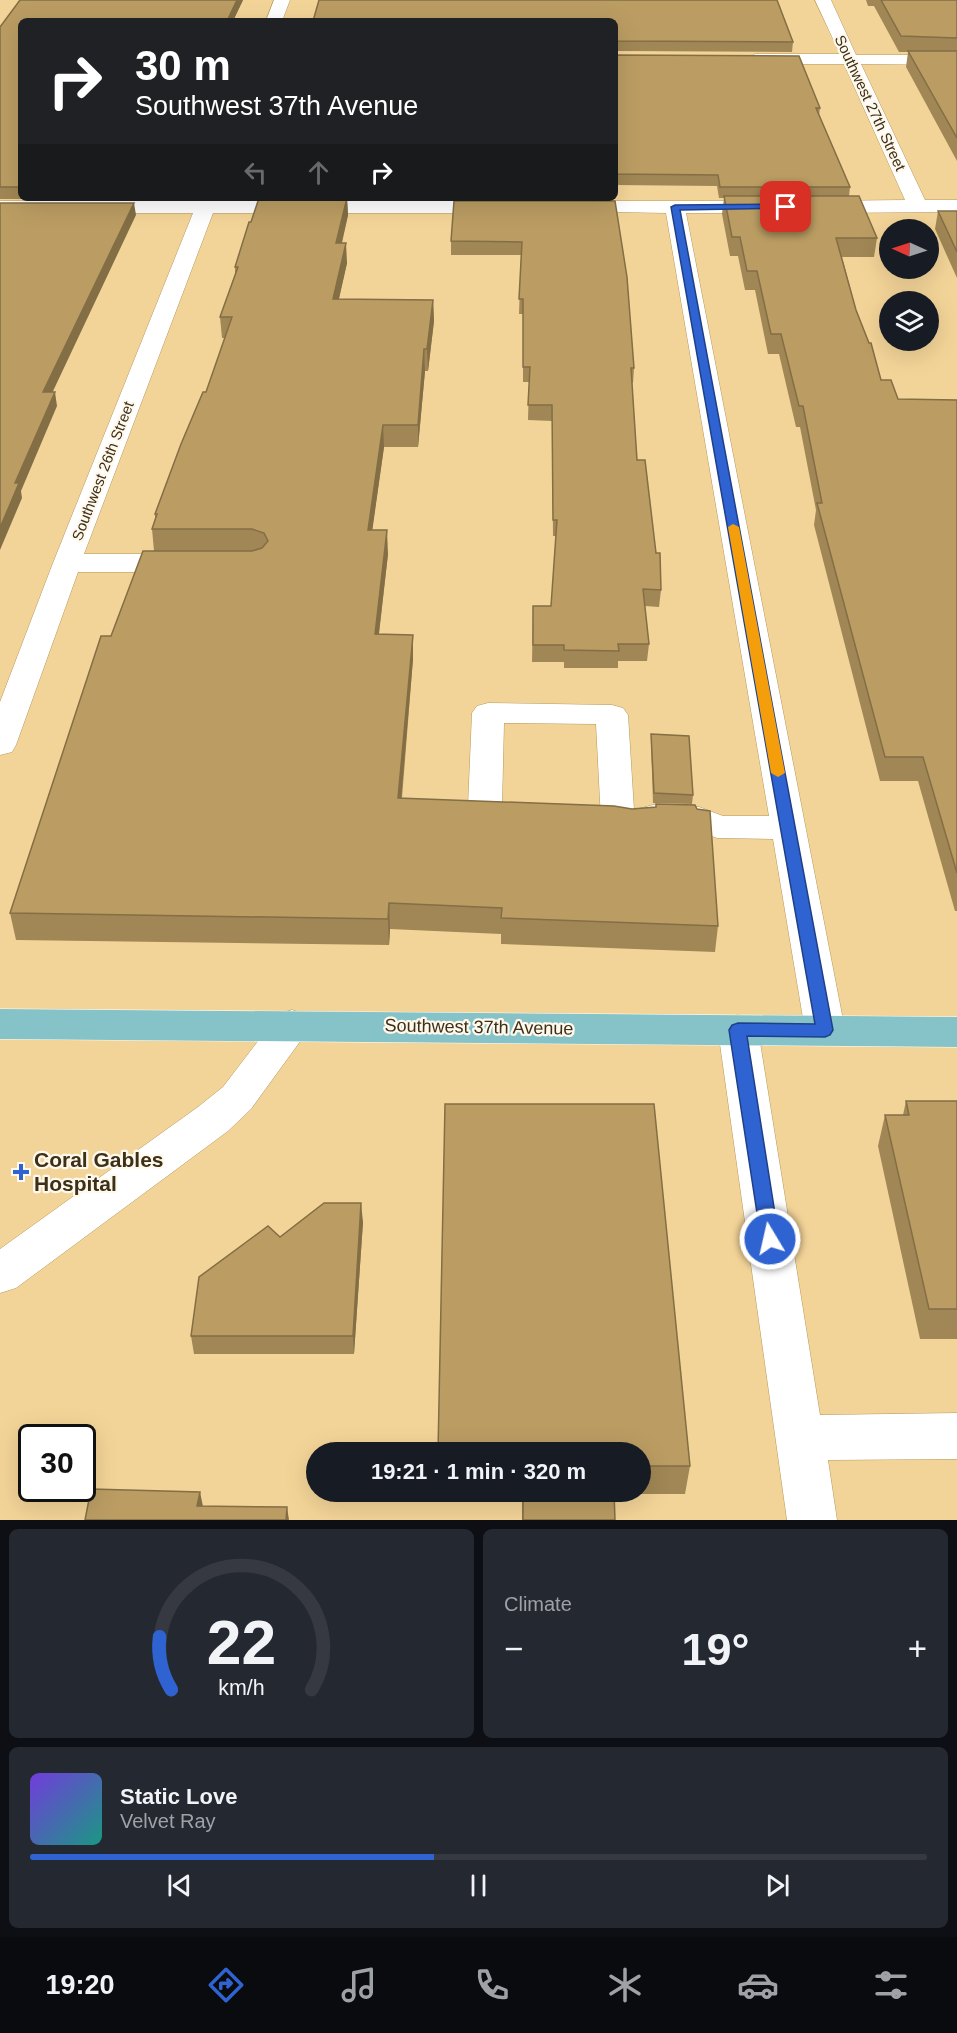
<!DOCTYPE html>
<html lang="en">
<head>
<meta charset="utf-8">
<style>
	:root { --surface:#171b24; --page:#242831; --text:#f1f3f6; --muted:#9ea1a6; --line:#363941; --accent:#2f63d1 }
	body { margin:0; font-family:Arial,sans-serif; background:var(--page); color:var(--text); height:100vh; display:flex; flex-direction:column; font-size:22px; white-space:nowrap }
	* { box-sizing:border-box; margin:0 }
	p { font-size:20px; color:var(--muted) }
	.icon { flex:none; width:33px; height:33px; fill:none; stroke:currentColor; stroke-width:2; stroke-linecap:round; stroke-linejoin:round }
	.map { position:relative; height:1520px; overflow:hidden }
	.drawer { display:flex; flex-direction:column; gap:9px; padding:9px; background:#0d0f14; flex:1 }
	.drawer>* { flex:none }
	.hud { position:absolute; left:18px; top:18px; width:600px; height:183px; border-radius:9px; box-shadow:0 6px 24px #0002; background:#202124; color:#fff; overflow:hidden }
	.needle { width:39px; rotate:273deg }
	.fabs { position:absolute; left:879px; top:219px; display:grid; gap:12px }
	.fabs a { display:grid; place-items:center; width:60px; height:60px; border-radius:50%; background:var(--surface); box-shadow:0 6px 24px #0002; font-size:30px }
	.speed { position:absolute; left:18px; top:1424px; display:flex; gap:12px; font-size:30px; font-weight:700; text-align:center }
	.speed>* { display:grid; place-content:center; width:78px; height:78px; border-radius:50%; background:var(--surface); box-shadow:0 6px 24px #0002; line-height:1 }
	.speed .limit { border:3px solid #111; border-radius:9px; background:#fff; color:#111 }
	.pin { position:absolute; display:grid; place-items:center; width:51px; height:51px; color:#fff; margin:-26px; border-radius:12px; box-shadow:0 3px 9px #0006 }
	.me { position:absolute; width:66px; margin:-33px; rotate:351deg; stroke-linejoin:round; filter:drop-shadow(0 0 4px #0008) }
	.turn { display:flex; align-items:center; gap:21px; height:126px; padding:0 18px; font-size:27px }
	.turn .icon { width:78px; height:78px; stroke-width:2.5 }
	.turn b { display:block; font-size:42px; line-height:51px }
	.lanes { display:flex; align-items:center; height:57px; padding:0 18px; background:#0003; justify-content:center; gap:30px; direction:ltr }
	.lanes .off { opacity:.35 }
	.big { font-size:45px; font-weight:600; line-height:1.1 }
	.drawer .card { flex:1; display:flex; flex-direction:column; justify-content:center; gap:9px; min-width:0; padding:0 21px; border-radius:9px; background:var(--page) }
	.drawer .dial { align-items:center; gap:0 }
	.dial svg { height:156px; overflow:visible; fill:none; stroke:var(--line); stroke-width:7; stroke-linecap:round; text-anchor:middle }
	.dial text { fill:var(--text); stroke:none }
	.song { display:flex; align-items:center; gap:18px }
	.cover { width:72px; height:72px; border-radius:9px; background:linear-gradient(135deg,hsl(260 70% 55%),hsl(170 70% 35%)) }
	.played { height:6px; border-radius:3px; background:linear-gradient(90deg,var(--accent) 45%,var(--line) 45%) }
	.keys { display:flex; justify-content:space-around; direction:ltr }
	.heat { display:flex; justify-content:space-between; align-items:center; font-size:33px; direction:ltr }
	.drawer .tiles { flex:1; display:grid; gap:9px; grid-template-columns:1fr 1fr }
	.card:last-child { grid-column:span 2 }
	.trip { position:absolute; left:306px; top:1442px; width:345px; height:60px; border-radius:30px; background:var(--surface); box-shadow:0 6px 24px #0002; font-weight:600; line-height:60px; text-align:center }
	.tab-bar { display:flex; height:96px; justify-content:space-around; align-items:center; background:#090b0e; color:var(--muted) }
	.tab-bar .icon { width:42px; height:42px }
	.tab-bar .on { color:var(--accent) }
	.tab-bar b { font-size:27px; color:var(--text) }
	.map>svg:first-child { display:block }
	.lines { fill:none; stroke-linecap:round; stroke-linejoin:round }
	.minor-casing { stroke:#b6985e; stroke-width:1 }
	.major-casing { stroke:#fff; stroke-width:1 }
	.minor { fill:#fff; fill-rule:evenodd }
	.major { fill:#85c3c8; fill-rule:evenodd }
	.wall { fill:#a18755 }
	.shaded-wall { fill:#836e45 }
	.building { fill:#bb9d63; stroke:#836e45; stroke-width:1.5 }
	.route { fill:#2f63d1; stroke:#1f4088; stroke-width:1.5 }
	.slow { fill:#f59e0b }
	.poi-dot { fill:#2f63d1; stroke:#fff8ed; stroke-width:2 }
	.labels { text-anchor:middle; stroke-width:4.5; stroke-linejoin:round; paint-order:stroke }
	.far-street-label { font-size:15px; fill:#3d3018; stroke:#fff8ed }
	.street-label { font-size:18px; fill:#3d3018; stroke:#fff8ed }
	.near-poi-label { font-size:21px; font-weight:bold; fill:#3d3018; stroke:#fff8ed; text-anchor:start }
</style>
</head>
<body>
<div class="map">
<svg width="957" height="1520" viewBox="0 0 957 1520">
	<rect width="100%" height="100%" fill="#f3d498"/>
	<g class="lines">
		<!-- minor casing -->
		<g class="minor-casing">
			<path id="minor" d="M 274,0 L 290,0 L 282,21 L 266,21 Z
				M 815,0 L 831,0 L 856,55 L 957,55 L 957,65 L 861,64 L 925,200 L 957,200 L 957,212 L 818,213 L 811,211 L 808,207 L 811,203 L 818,201 L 905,200 L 844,64 L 755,64 L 747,59 L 755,54 L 840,54 Z
				M 199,198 L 219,198 L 218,201 L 499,201 L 506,203 L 509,207 L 506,211 L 499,213 L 213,213 L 84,554 L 183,554 L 193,557 L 197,563 L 193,569 L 183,572 L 78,572 L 16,745 L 12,752 L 0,755 L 0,702 L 53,563 L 193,213 L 0,213 L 0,201 L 198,201 Z
				M 572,201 L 766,201 L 773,203 L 776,207 L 773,211 L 766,213 L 686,213 L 845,1030 L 839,1040 L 825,1045 L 811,1040 L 805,1030 L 773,839 L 717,838 L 693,829 L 653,827 L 631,833 L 606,828 L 601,820 L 596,724 L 504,723 L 502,806 L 497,814 L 485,817 L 473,814 L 468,806 L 472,713 L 477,706 L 488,703 L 612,705 L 623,708 L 628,715 L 634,810 L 653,805 L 699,807 L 723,816 L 769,816 L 666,213 L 565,211 L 562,207 L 565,203 Z
				M 292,1010 L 306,1015 L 312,1025 L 251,1109 L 228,1131 L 16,1288 L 0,1293 L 0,1249 L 198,1107 L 223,1087 L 278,1015 Z
				M 738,1015 L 752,1020 L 758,1030 L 820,1415 L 957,1413 L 957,1459 L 828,1460 L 837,1520 L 787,1520 L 718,1030 L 724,1020 Z"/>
		</g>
		<!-- major casing -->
		<g class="major-casing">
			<path id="major" d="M 0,1009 L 957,1017 L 957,1047 L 0,1039 Z"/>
		</g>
		<!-- minor -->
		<use href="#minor" class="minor"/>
		<!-- major -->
		<use href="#major" class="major"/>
	</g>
	<!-- wall -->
	<path class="wall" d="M 20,0 L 243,0 L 233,21 L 21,21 L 21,198 L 145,198 L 145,199 L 0,199 L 0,27 Z
		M 317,0 L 777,0 L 793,42 L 792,52 L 615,51 L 615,21 Z
		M 866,0 L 957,0 L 957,161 L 906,67 L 908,52 L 899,52 L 874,6 L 868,6 Z
		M 615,55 L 820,108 L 819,115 L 850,187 L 849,196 L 877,238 L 874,257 L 842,257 L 856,310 L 881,380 L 898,399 L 957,400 L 957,911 L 955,911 L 918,781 L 880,781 L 814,525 L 816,510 L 800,427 L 796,427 L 779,354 L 768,354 L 755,290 L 745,290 L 738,256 L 730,256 L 722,214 L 724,198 L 719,198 L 717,186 L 615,185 Z
		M 259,198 L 352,198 L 347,199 L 348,215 L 342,243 L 347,263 L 339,299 L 433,300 L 434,321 L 428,371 L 425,371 L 418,447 L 384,447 L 372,530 L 388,554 L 379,634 L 413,659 L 402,798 L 632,809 L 656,807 L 656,804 L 718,926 L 715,952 L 501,944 L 501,934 L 390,929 L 389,945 L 16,940 L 10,913 L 111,636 L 154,551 L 152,529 L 155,519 L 155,514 L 206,392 L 225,338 L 222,338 L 220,317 L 235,274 L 235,267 Z
		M 615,201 L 634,368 L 633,383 L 632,383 L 637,460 L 656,553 L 661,590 L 659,607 L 645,606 L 649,644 L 647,661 L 618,661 L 618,668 L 564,668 L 564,662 L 532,662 L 533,606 L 551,606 L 556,536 L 553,536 L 552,421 L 528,420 L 529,382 L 523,382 L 523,314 L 519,314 L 521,255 L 451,255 L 451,241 Z
		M 938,211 L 957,211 L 957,278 L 935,229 Z
		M 651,734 L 693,795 L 692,804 L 653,803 L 651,743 Z
		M 906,1101 L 957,1101 L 957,1339 L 920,1339 L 878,1146 L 885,1115 L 903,1115 Z
		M 363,1222 L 354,1354 L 194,1354 L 191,1336 L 280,1237 Z
		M 640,1452 L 690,1466 L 685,1494 L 614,1494 L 615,1520 L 522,1520 L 522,1493 L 439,1493 L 439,1491 L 640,1491 Z"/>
	<!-- shaded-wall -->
	<path class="shaded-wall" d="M 237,0 L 243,0 L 233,21 L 227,21 Z
		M 347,198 L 348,215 L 337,263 L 336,243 Z
		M 134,203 L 136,215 L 46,406 L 43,392 Z
		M 346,243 L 347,263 L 334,320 L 333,299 Z
		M 433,300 L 434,321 L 428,371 L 427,349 Z
		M 424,349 L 425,371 L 418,447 L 418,425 Z
		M 55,392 L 57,406 L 21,491 L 22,498 L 0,550 L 0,528 L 15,483 Z
		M 383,425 L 384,447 L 369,554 L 368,530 Z
		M 387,530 L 388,554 L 376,658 L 375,634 Z
		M 413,635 L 413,659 L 399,824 L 398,798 Z
		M 389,903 L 390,929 L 389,945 L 388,919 Z
		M 361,1203 L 363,1222 L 354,1354 L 353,1336 Z
		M 200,1492 L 205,1516 L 197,1506 Z
		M 287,1507 L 289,1520 L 286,1520 Z"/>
	<!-- building -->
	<path class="building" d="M 20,0 L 237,0 L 227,21 L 21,21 L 21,187 L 0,187 L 0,27 Z
		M 319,0 L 777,0 L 793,42 L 615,41 L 615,21 L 313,21 Z
		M 881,0 L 957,0 L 957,38 L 901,36 Z
		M 908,51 L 957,51 L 957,138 Z
		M 615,55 L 799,56 L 820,108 L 816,108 L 850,187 L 720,187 L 718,175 L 615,174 Z
		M 724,196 L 859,196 L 877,238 L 836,238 L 856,310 L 869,343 L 871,343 L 881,380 L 891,380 L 898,399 L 957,400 L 957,873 L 923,757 L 885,757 L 817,503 L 822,503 L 803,406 L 799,406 L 781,334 L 771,334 L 757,271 L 747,271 L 740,237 L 732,237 Z
		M 259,198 L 347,198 L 336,243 L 346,243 L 333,299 L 433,300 L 427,349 L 424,349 L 418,425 L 383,425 L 368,530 L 387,530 L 375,634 L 413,635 L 398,798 L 614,806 L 632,809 L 656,807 L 656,804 L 695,805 L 697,809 L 710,811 L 718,926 L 501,918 L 502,908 L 389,903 L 388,919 L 10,913 L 101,636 L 111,636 L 143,551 L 252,551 L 262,548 L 268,541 L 264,533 L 252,529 L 152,529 L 157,514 L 155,514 L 181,444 L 203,392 L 206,392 L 232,317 L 220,317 L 238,267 L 235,267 L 249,222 L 251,222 Z
		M 454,201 L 615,201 L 627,277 L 634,368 L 631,368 L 637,460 L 645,460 L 656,553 L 660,553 L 661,590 L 643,589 L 649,644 L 618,644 L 619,651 L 564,650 L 564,645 L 533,645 L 533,606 L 551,606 L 557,520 L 553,520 L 552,405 L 528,405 L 530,367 L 523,367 L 523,299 L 519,299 L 522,242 L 451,241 Z
		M 0,203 L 134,203 L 43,392 L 55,392 L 15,483 L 19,483 L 0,528 Z
		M 938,211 L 957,211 L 957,252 Z
		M 651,734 L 689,736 L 693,795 L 654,793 Z
		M 906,1101 L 957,1101 L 957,1309 L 929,1309 L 885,1115 L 909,1115 Z
		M 445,1104 L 654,1104 L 690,1466 L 640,1466 L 640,1452 L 438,1452 Z
		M 324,1203 L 361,1203 L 353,1336 L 191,1336 L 199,1277 L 268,1226 L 280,1237 Z
		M 91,1489 L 200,1492 L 197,1506 L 287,1507 L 286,1520 L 85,1520 Z
		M 523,1491 L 614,1491 L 615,1520 L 523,1520 Z"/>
	<!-- route -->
	<path class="route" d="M 786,204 L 790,207 L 789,208 L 680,210 L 833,1030 L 830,1035 L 825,1037 L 747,1036 L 779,1239 L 776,1244 L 770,1246 L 763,1244 L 761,1239 L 729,1030 L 732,1025 L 738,1023 L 815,1024 L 671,207 L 675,205 Z"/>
	<!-- slow -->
	<path class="slow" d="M 733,524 L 739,527 L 785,773 L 778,777 L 771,773 L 728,527 Z"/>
	<!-- markers -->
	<path class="poi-dot" d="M18 1163h6v6h6v6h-6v6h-6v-6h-6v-6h6z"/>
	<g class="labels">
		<!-- far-street labels -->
		<g class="far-street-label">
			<text transform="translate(870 103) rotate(65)" y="5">Southwest 27th Street</text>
			<text transform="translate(103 471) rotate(-69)" y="5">Southwest 26th Street</text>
		</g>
		<!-- street labels -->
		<g class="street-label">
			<text transform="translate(479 1027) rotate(1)" y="6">Southwest 37th Avenue</text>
		</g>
		<!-- near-poi labels -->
		<g class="near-poi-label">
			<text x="34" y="1167">Coral Gables<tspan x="34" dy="24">Hospital</tspan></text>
		</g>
	</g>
</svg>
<div class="fabs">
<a><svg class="needle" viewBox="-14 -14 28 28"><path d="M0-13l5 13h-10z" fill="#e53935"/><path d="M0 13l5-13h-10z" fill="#9ea1a6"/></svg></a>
<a><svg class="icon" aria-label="layers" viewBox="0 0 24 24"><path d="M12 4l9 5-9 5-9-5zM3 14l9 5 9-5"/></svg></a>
</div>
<div class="speed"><div class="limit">30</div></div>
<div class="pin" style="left:786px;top:207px;background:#d93025"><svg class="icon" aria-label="arrive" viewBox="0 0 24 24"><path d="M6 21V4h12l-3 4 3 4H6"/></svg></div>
<svg class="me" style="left:770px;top:1239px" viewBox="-20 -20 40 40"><circle r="17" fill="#2f63d1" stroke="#fff" stroke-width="3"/><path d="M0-11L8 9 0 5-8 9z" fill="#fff"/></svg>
<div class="trip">19:21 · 1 min · 320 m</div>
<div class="hud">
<div class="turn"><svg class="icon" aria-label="right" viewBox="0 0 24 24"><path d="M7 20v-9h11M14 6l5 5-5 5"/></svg><div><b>30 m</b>Southwest 37th Avenue</div></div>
<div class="lanes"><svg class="icon off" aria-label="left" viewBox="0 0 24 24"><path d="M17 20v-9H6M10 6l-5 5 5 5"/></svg><svg class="icon off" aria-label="ahead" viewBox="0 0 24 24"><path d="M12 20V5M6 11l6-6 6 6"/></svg><svg class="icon" aria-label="right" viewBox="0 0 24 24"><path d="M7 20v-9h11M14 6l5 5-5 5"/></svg></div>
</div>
</div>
<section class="drawer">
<div class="tiles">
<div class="card dial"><svg viewBox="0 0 100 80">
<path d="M14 69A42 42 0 1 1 86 69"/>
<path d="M14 69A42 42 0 0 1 8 42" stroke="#2f63d1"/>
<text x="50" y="56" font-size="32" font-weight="700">22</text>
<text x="50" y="72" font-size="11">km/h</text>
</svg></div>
<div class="card"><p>Climate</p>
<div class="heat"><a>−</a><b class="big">19°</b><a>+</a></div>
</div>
<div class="card">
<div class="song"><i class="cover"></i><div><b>Static Love</b><p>Velvet Ray</p></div></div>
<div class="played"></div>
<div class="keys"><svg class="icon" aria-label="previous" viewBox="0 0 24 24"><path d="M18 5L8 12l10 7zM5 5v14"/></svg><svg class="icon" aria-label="pause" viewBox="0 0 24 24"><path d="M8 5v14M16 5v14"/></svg><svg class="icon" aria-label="next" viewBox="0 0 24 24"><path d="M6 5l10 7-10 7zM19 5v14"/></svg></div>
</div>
</div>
</section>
<nav class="tab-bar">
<b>19:20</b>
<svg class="icon on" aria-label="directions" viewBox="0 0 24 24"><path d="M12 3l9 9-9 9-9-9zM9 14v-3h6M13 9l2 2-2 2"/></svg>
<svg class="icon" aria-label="music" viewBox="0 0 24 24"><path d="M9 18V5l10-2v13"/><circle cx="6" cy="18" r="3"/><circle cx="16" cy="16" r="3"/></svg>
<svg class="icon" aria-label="phone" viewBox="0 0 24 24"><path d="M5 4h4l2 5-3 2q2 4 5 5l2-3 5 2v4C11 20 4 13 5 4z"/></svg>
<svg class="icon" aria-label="climate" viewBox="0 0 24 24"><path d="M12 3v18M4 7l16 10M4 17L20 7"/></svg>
<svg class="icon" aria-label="car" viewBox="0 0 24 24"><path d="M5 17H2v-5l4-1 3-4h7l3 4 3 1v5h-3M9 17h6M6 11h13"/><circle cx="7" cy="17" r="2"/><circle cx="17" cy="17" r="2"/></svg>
<svg class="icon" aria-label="filters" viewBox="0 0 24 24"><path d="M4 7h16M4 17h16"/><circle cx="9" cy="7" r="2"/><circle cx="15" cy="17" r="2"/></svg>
</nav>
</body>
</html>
